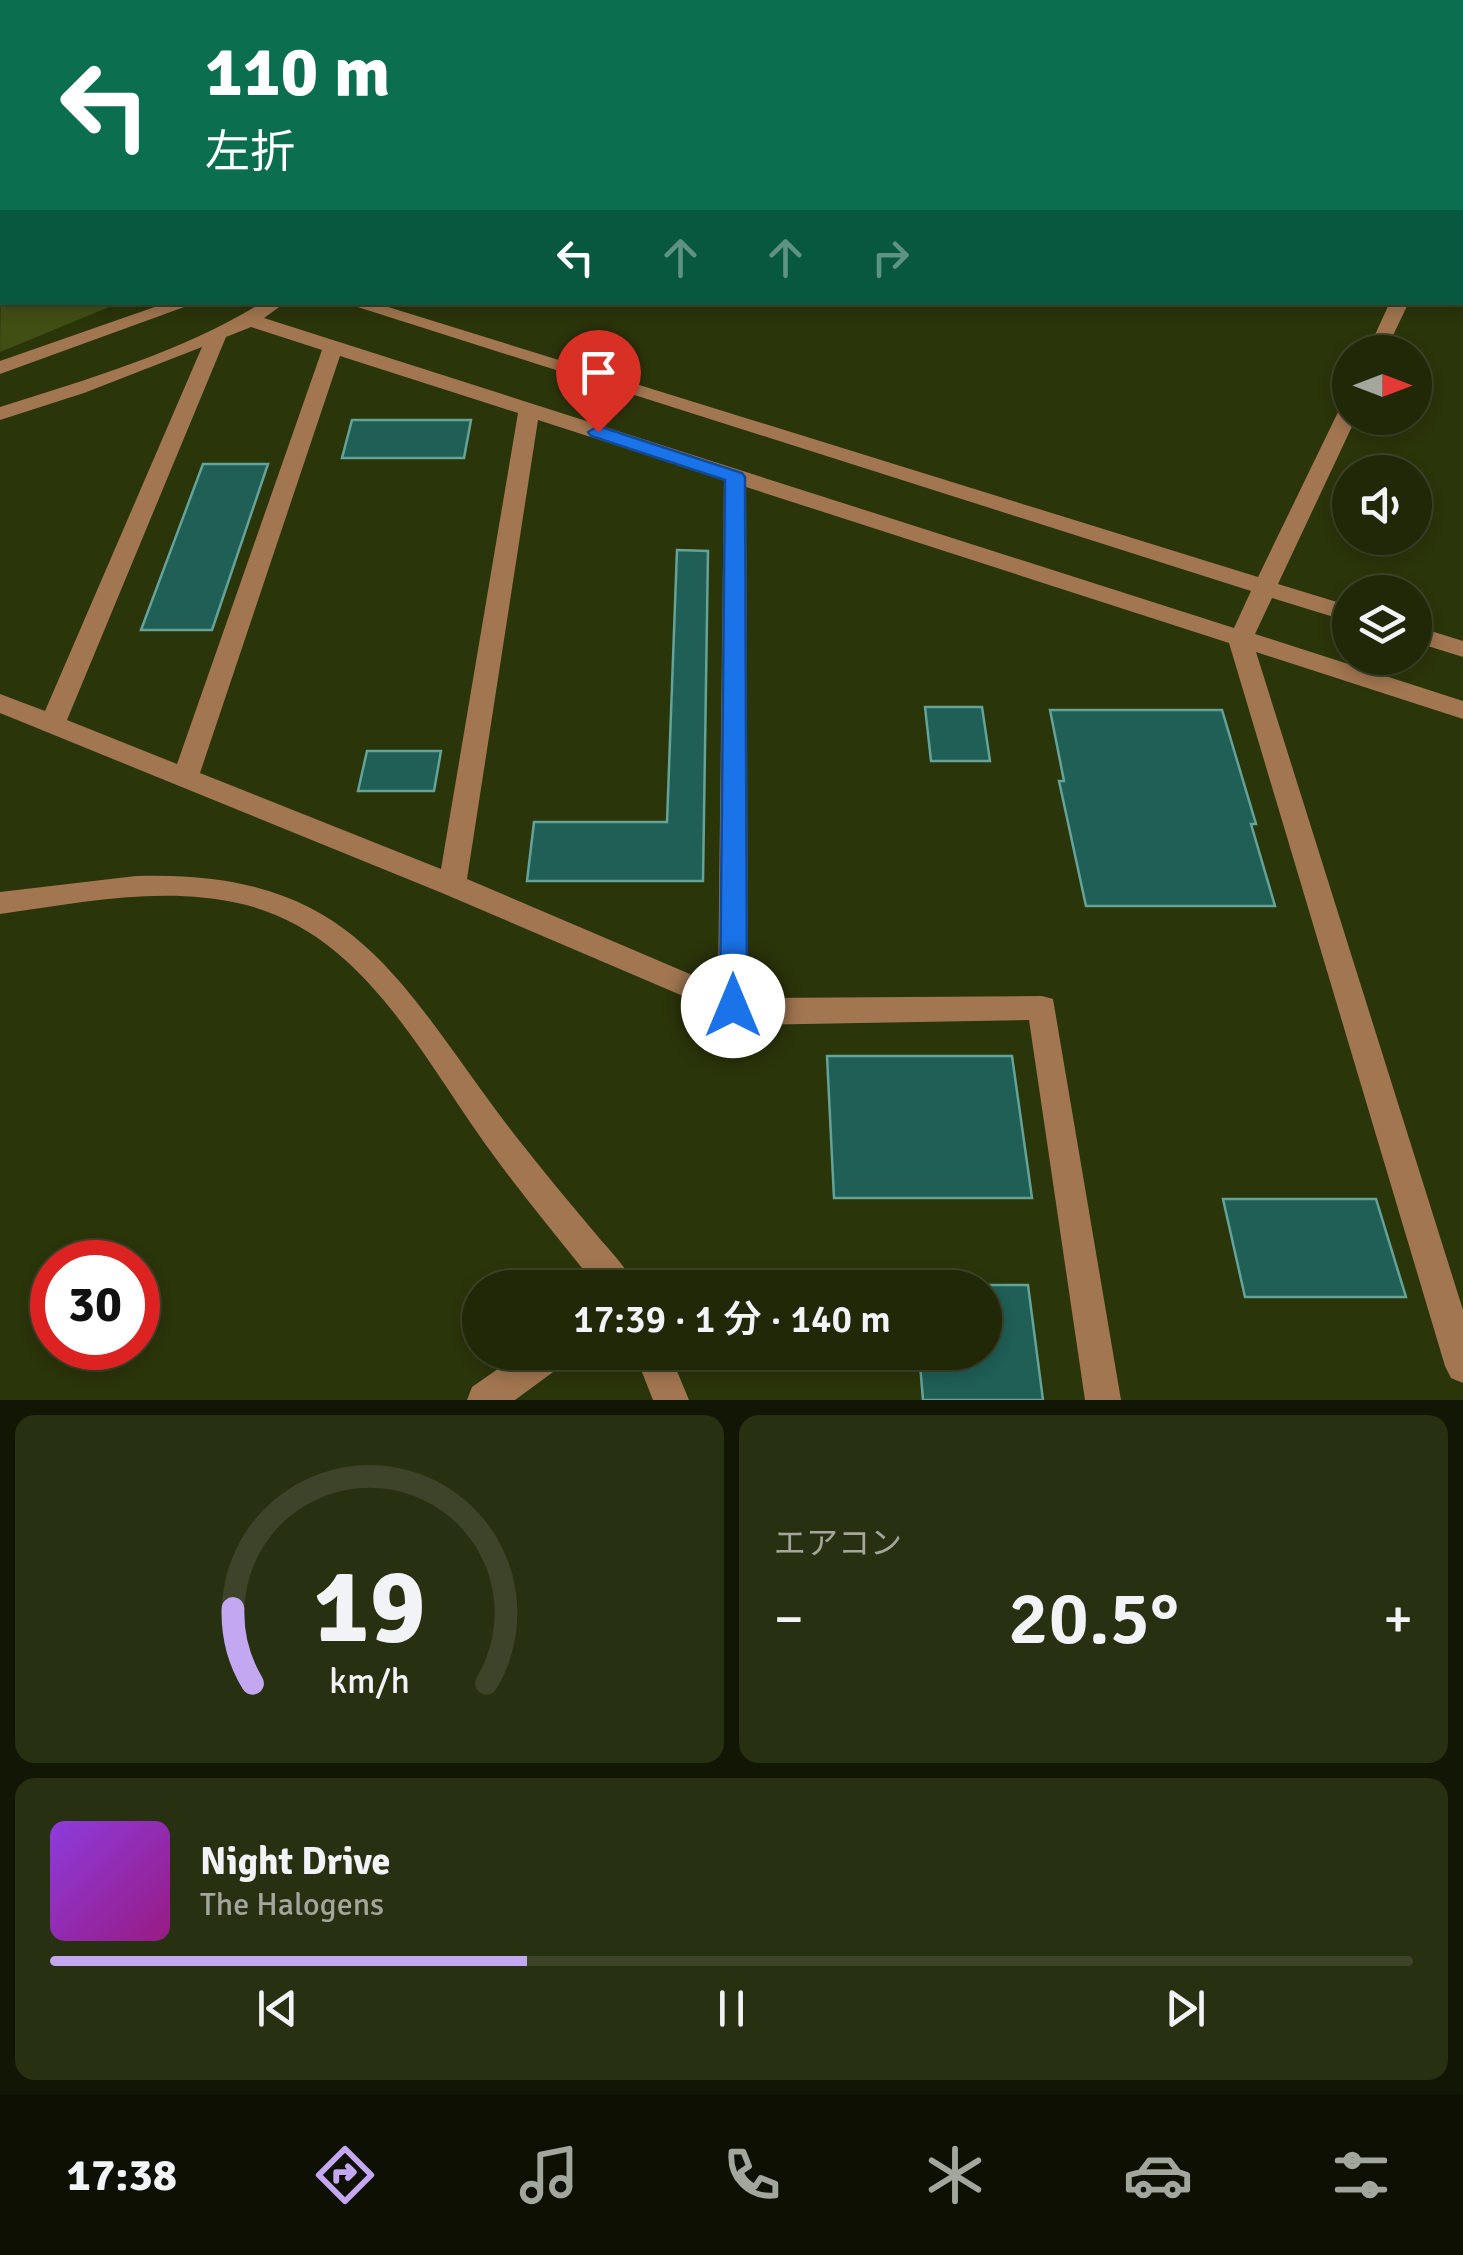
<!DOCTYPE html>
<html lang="ja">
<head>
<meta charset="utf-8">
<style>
	:root { --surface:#202808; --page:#283012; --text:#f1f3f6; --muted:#a2a69c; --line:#3d4429; --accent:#c4a7f1 }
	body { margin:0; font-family:Signika,"Noto Sans JP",sans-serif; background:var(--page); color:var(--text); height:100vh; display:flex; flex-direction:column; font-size:38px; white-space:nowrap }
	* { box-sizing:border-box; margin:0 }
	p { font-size:32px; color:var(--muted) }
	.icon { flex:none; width:55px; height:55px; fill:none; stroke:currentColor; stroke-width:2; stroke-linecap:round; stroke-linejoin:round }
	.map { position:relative; height:1400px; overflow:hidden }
	.panel { display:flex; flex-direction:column; gap:15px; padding:15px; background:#121604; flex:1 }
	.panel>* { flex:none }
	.banner { position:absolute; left:0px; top:0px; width:1465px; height:305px; box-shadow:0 5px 15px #0003,0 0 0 2px var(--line); background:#0b6e4f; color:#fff; overflow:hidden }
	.needle { width:65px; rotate:90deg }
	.buttons { position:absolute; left:1332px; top:335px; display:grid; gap:20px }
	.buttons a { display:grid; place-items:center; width:100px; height:100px; border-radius:50%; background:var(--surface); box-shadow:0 5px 15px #0003,0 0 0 2px var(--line); font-size:50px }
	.speed { position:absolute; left:30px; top:1240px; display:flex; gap:20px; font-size:50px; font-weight:700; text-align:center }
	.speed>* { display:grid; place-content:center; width:130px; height:130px; border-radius:50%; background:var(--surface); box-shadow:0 5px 15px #0003,0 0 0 2px var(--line); line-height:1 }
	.speed .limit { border:15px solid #d22; background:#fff; color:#111 }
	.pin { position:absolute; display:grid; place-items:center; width:85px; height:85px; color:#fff; margin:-102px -42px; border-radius:50% 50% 50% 0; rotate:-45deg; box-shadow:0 0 10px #0007 }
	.pin .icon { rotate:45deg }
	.me { position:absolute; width:110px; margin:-55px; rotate:0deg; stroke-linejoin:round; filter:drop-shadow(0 0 8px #0008) }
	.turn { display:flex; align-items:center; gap:35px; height:210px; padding:0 40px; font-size:45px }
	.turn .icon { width:130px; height:130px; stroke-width:2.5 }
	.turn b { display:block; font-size:70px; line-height:85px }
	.lanes { display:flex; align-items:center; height:95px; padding:0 40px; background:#0003; justify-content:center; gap:50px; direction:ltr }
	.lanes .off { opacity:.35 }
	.big { font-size:75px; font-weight:600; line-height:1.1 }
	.panel .widget { flex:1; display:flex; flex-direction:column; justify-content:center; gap:15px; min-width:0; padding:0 35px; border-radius:20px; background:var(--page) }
	.panel .dial { align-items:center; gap:0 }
	.dial svg { height:260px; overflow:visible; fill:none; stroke:var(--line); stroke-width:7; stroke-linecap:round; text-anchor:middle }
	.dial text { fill:var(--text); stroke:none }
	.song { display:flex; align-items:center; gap:30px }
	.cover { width:120px; height:120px; border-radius:15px; background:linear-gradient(135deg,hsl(270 70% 55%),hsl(310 70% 35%)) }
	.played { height:10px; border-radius:5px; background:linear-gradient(90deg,var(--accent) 35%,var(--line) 35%) }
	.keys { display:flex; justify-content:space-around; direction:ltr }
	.heat { display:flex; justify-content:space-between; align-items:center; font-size:55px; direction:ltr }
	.panel .tiles { flex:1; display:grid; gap:15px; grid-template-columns:1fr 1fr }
	.widget:last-child { grid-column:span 2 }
	.trip { position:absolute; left:462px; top:1270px; width:540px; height:100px; border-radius:50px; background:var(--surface); box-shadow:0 5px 15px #0003,0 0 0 2px var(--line); font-weight:600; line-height:100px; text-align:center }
	.tab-bar { display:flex; height:160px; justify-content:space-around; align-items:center; background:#0d1003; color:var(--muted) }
	.tab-bar .icon { width:70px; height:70px }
	.tab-bar .active { color:var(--accent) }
	.tab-bar b { font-size:45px; color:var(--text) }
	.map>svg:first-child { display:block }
	.green { fill:#414f15 }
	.building { fill:#1f5f56; stroke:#65a298; stroke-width:2.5 }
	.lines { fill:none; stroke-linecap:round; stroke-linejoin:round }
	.minor { fill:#a17650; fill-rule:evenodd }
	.rail-casing { stroke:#848d6b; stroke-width:8 }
	.rail { stroke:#161b09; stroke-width:5; stroke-dasharray:15; stroke-linecap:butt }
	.route { fill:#1a73e8; stroke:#114b97; stroke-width:2.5 }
</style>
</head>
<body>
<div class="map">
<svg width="1463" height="1400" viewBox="0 0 1463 1400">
	<rect width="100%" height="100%" fill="#2b350a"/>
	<!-- green -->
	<path class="green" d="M 2,219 L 2,302 L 119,303 L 0,352 Z"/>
	<!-- building -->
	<path class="building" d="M 352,420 L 471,420 L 464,458 L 342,458 Z
		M 203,464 L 268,464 L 212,630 L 141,630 Z
		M 677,550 L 708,551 L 703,881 L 527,881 L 534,822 L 667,822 Z
		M 925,707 L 982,707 L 990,761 L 931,761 Z
		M 1050,710 L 1222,710 L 1256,824 L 1251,824 L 1275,906 L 1086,906 L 1059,781 L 1064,781 Z
		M 367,751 L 441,751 L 434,791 L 358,791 Z
		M 827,1056 L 1012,1056 L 1032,1198 L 834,1198 Z
		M 1223,1199 L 1376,1199 L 1406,1297 L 1245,1297 Z
		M 914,1285 L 1028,1285 L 1043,1400 L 923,1400 L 919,1352 L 985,1352 L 985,1288 Z"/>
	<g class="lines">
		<!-- minor -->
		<path class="minor" d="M 450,0 L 465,0 L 466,2 L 452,2 Z
			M 837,0 L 862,0 L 863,2 L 839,2 Z
			M 1069,0 L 1095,0 L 1096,2 L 1071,2 Z
			M 1462,72 L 1463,72 L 1463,82 L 1462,82 Z
			M 1462,122 L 1463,122 L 1463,133 L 1462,133 Z
			M 1463,165 L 1463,176 L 1462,176 L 1462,165 Z
			M 169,302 L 198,302 L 0,374 L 0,361 Z
			M 263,302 L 286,302 L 264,318 L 1234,628 L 1251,591 L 342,302 L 372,302 L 1258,577 L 1340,408 L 1350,402 L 1350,418 L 1356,418 L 1278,584 L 1350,606 L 1350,622 L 1272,598 L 1255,634 L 1463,701 L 1463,719 L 1256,652 L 1463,1310 L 1463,1383 L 1451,1378 L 1445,1366 L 1229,643 L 746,487 L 748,998 L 1042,996 L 1053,999 L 1121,1400 L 1085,1400 L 1029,1020 L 751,1025 L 442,893 L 0,713 L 0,694 L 45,711 L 202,347 L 84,393 L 0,420 L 0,407 C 86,380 187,350 263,302 ZM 251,327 L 322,350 L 177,764 L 67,720 L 226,337 ZM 340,356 L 518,413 L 441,869 L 200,773 ZM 538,420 L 724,480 L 718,986 L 467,879 Z
			M 1390,302 L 1409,302 L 1385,352 L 1367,352 Z
			M 1415,626 L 1463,641 L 1463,657 L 1415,642 Z
			M 136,876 C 361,869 398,985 518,1139 C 543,1171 569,1202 595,1233 C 609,1250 627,1267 636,1288 L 598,1288 C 563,1244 527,1201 494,1156 C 424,1062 366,933 242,904 C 163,885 79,903 0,914 L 0,892 Z
			M 522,1352 L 569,1352 L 564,1364 L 515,1400 L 467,1400 L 472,1387 Z
			M 634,1352 L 669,1352 L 689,1400 L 653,1400 Z"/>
		<!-- rail casing -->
		<g class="rail-casing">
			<path id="rail" d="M 1170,0 L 1183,2
				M 1203,0 L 1216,2"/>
		</g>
		<!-- rail -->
		<use href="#rail" class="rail"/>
	</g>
	<!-- route -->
	<path class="route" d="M 598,426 L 742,473 L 745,477 L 747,1006 L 743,1014 L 733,1017 L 724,1014 L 720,1006 L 725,480 L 591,436 L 588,432 Z"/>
</svg>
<div class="buttons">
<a><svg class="needle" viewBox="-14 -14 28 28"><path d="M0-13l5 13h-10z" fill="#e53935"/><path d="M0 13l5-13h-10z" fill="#a2a69c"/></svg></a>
<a><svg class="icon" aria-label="sound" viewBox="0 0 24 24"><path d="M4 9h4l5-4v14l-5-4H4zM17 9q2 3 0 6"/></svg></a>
<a><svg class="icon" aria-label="layers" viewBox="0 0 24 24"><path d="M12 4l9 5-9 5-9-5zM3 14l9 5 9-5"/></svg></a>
</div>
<div class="speed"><div class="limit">30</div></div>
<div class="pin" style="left:598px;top:432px;background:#d93025"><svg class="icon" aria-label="arrive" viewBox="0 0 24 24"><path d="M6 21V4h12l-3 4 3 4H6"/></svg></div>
<svg class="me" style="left:733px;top:1006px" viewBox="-20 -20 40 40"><circle r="19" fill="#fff"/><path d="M0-13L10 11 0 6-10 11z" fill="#1a73e8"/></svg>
<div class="trip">17:39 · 1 分 · 140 m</div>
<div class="banner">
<div class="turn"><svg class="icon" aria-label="left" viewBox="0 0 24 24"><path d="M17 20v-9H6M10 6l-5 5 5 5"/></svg><div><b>110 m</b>左折</div></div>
<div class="lanes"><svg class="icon" aria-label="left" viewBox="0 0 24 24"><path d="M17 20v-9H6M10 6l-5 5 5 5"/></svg><svg class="icon off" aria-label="ahead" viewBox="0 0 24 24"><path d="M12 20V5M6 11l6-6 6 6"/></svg><svg class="icon off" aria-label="ahead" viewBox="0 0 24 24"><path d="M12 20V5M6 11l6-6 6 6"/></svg><svg class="icon off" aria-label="right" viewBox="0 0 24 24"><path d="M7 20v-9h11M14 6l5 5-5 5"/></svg></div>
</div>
</div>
<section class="panel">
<div class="tiles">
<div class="widget dial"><svg viewBox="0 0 100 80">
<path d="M14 69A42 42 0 1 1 86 69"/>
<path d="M14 69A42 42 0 0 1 8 46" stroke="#c4a7f1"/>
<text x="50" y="56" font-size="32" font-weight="700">19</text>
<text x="50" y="72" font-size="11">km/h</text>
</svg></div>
<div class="widget"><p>エアコン</p>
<div class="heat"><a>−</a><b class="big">20.5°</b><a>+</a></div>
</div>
<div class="widget">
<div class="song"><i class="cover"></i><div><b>Night Drive</b><p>The Halogens</p></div></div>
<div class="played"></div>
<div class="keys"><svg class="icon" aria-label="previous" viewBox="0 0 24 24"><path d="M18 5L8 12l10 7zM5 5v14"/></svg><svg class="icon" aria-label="pause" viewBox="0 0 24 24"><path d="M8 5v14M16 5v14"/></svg><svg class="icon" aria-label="next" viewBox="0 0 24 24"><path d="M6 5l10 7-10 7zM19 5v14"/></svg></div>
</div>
</div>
</section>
<nav class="tab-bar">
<b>17:38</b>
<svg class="icon active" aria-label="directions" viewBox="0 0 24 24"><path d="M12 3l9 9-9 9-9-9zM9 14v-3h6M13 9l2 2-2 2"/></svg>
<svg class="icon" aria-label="music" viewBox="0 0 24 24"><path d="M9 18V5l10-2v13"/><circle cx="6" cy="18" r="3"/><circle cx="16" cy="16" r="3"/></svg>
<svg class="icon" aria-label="phone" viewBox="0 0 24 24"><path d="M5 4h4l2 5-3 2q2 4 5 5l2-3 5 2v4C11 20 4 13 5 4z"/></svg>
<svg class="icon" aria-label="climate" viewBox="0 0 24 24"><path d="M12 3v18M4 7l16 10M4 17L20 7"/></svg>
<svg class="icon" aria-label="car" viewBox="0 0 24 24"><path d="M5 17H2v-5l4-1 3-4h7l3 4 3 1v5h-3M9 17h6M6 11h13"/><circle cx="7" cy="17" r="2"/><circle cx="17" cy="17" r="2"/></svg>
<svg class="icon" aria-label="filters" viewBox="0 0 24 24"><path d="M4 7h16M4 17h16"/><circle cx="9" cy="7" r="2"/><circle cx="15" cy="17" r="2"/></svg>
</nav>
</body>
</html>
